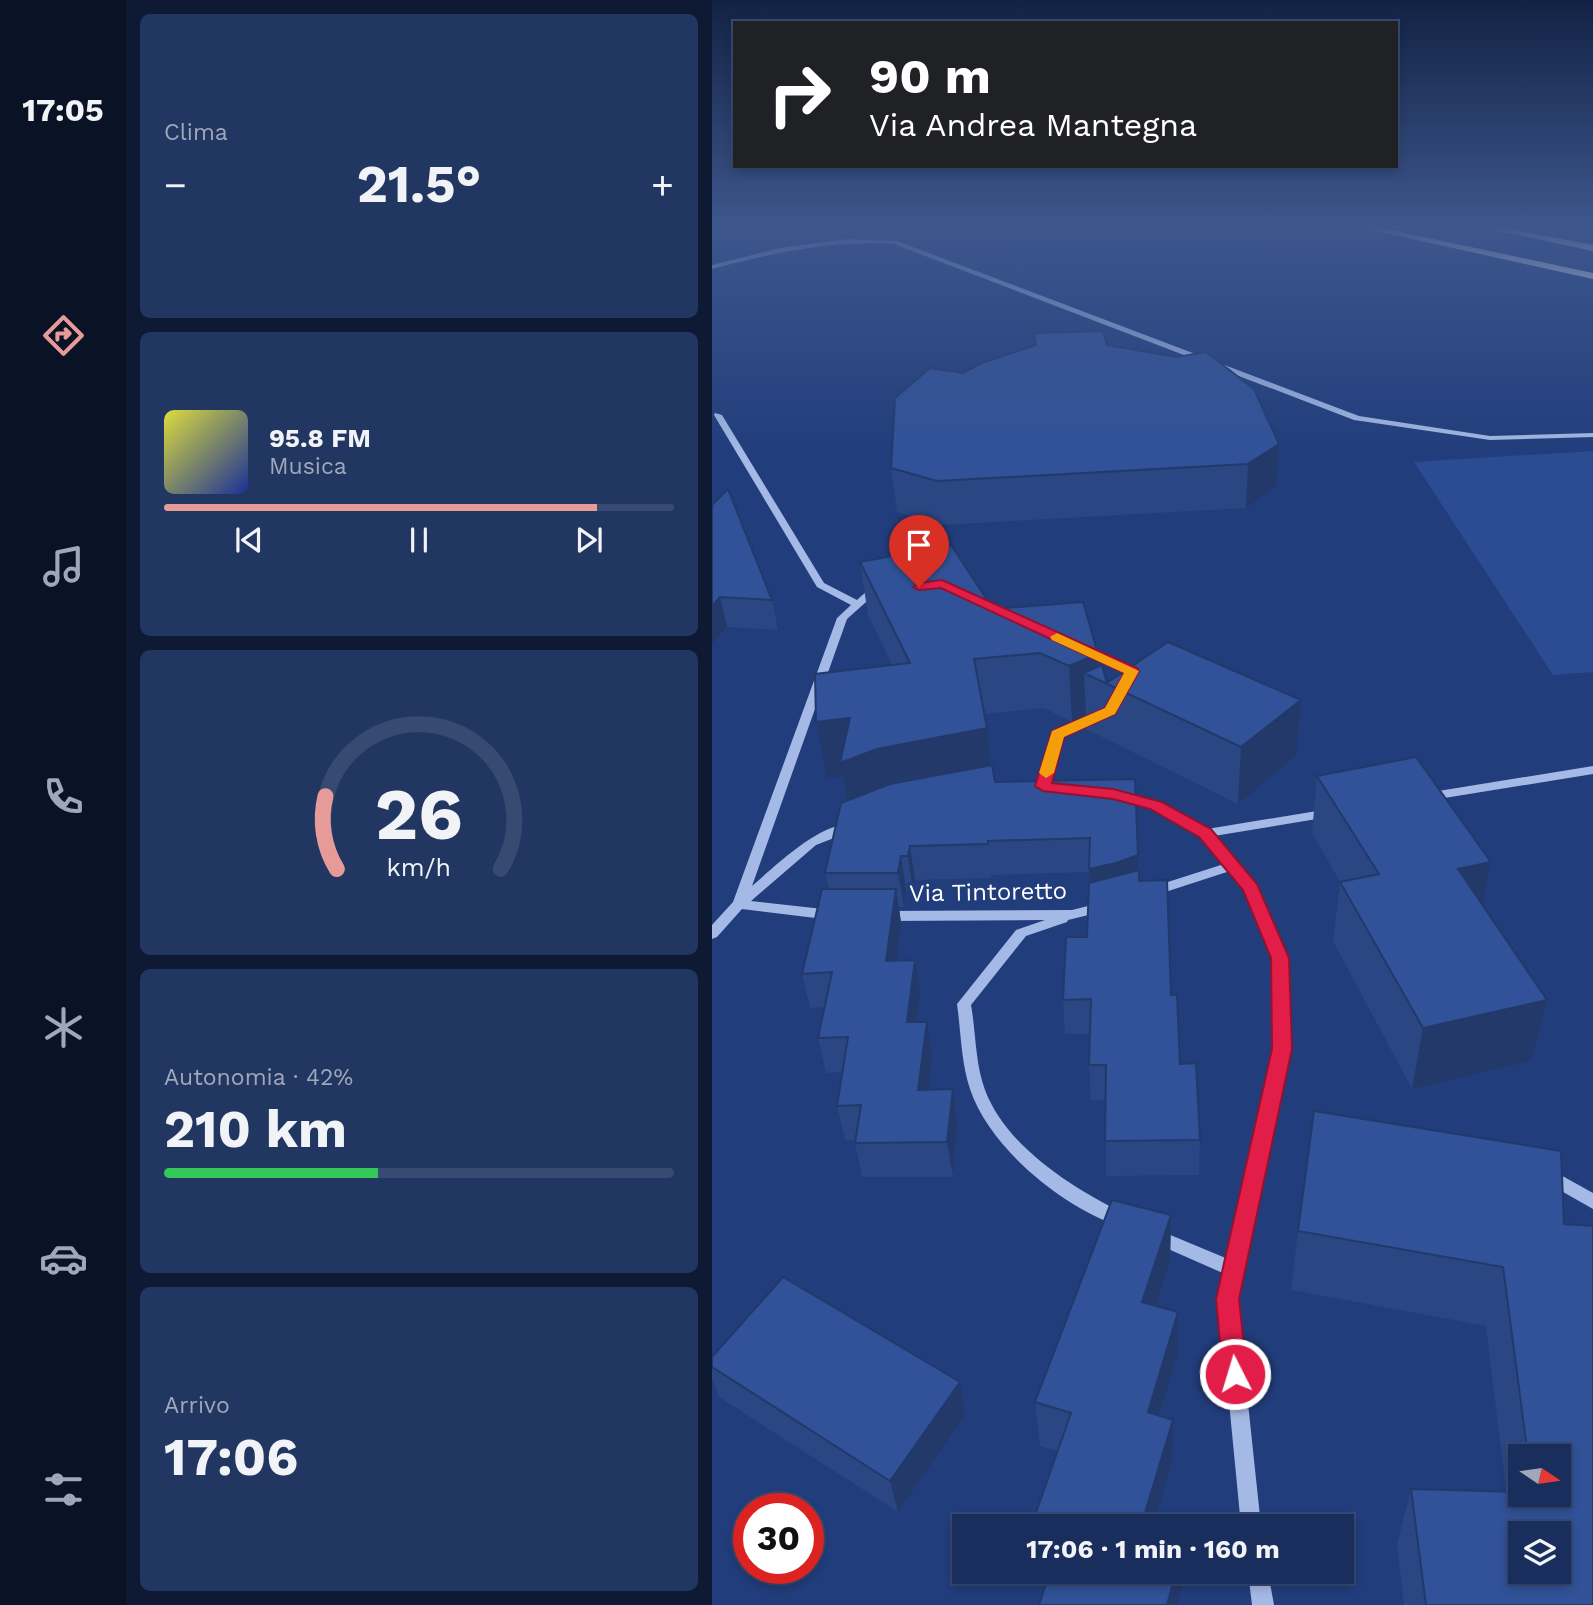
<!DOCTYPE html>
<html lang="it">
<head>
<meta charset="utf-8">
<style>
	:root { --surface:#192e5c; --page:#223662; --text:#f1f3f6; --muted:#9fa8bb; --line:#374a72; --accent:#e69b98 }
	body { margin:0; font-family:"Work Sans",sans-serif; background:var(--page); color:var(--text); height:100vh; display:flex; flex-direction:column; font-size:26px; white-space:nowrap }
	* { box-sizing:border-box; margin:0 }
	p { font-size:23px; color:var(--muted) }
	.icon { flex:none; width:38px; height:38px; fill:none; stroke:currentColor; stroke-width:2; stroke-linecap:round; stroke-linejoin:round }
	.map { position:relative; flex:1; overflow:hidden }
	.panel { display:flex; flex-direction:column; gap:14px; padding:14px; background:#0e1933; width:586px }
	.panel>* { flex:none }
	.banner { position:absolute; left:21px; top:21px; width:665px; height:147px; border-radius:0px; box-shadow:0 4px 10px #0003,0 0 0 2px var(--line); background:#202124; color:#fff; overflow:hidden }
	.needle { width:46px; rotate:103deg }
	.buttons { position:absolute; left:796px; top:1444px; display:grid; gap:14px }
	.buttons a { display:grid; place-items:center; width:63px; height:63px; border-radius:0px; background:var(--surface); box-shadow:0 4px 10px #0003,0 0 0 2px var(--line); font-size:35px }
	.speed { position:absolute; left:21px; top:1493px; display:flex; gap:14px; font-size:35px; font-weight:700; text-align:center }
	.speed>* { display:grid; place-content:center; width:91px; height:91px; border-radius:50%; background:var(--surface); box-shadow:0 4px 10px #0003,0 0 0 2px var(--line); line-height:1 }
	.speed .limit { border:10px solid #d22; background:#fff; color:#111 }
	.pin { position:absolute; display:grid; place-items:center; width:60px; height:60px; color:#fff; margin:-72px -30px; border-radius:50% 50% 50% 0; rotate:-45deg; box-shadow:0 0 7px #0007 }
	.pin .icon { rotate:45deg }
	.me { position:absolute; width:77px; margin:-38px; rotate:355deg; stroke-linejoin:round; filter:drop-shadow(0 0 5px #0008) }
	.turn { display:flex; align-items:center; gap:24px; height:147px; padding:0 21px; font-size:32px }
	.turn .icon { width:91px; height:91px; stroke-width:2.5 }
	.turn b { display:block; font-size:49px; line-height:60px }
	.big { font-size:52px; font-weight:700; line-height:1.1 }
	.panel .widget { flex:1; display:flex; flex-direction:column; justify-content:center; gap:10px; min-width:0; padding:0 24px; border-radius:10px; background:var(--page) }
	.panel .dial { align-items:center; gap:0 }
	.dial svg { height:182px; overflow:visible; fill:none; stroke:var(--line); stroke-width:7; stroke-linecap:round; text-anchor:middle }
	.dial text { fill:var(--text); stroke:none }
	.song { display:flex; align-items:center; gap:21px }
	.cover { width:84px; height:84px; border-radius:10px; background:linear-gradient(135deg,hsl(60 70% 55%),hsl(230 70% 35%)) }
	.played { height:7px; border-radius:4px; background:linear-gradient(90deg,var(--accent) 85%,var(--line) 85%) }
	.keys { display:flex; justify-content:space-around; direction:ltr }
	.heat { display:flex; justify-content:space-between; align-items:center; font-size:38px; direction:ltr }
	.charge { height:10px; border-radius:5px; background:linear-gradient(90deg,#34c759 42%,var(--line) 0) }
	.trip { position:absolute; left:240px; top:1514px; width:402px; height:70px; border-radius:0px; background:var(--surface); box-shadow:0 4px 10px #0003,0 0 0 2px var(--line); font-weight:700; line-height:70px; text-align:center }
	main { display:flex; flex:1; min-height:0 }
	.dock { display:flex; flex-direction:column; width:126px; justify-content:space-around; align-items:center; background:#0a1225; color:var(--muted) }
	.dock .icon { width:49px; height:49px }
	.dock .active { color:var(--accent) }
	.dock b { font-size:32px; color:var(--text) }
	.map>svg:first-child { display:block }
	.green { fill:#2b4c93 }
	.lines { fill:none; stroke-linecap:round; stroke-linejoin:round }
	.minor { fill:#a4b9e5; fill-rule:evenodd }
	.highway { fill:#fff; fill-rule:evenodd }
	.wall { fill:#2a4783; fill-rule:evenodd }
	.shaded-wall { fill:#22396a }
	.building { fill:#315298; stroke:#22396a; stroke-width:2; fill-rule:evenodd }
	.route { fill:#e11d48; stroke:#92132f; stroke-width:2 }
	.slow { fill:#f59e0b }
	.labels { text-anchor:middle; stroke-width:7; stroke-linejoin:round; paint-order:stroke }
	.street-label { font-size:24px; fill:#fff; stroke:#213d7b }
</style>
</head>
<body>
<main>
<nav class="dock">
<b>17:05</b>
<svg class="icon active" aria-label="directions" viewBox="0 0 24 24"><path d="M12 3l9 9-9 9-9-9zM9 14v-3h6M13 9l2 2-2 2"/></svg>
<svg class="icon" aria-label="music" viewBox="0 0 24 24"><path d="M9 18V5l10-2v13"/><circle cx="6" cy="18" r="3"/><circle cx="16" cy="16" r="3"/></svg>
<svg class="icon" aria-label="phone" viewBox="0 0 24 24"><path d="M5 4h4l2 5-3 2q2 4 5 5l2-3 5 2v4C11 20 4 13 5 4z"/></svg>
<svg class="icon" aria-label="climate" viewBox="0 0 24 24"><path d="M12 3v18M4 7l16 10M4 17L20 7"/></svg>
<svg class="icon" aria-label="car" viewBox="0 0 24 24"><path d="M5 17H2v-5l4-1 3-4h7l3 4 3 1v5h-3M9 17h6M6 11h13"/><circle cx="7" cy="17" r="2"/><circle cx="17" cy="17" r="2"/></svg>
<svg class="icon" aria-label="filters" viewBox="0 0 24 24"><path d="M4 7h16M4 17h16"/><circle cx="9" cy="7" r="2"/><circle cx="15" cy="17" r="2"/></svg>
</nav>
<section class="panel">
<div class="widget"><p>Clima</p>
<div class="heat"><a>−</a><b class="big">21.5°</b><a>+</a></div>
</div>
<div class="widget">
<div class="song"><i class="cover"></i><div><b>95.8 FM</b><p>Musica</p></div></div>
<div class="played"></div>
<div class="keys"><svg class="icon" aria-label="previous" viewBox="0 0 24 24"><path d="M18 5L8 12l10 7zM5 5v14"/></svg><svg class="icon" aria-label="pause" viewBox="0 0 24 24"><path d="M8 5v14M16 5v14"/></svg><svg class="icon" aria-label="next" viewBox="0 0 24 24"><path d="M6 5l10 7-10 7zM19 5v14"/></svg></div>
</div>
<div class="widget dial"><svg viewBox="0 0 100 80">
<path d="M14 69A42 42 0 1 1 86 69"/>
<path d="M14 69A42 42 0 0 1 9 37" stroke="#e69b98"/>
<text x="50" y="56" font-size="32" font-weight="700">26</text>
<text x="50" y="72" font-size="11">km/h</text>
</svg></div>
<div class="widget"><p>Autonomia · 42%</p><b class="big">210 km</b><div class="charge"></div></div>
<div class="widget"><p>Arrivo</p><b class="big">17:06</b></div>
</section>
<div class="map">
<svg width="881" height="1605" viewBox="0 0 881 1605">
	<rect width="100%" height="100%" fill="#213d7b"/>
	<!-- green -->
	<path class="green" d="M 881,451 L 881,672 L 841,675 L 702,462 Z"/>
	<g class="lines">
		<!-- minor -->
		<path class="minor" d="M 135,239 L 185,241 L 647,416 L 778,436 L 881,433 L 881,437 L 778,440 L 642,420 L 182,244 C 119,240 61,253 0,269 L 0,265 L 68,248 Z
			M 3,413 L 10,415 L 112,583 L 145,600 L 156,590 L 166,588 L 171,591 L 163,594 L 135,619 L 40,886 C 62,867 110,820 140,825 L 142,828 L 140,831 L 104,845 L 39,901 L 120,910 L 125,912 L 127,915 L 125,918 L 120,920 L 30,909 L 5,937 L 0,939 L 0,925 L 21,902 L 125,618 L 139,605 L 105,587 L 2,415 Z
			M 373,646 L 424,669 L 425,671 L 419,682 L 415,683 L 410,680 L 414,672 L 369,651 L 368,649 L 369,647 Z
			M 388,712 L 392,713 L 394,715 L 392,717 L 350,737 L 337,786 L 331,790 L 327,789 L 325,786 L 341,733 Z
			M 881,766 L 881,774 L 714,801 L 708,797 L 714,793 Z
			M 410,793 L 448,803 L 495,829 L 617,809 L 623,813 L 617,817 L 502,836 L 546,888 L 575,958 L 577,1049 L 525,1299 L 549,1526 L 529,1526 L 507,1299 L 513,1274 L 438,1241 L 435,1236 L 438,1231 L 444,1229 L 516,1259 L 563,1049 L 561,958 L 533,890 L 518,871 L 444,895 L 434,895 L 432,892 L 434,889 L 512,864 L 489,836 L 440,809 L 406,800 L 404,797 L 406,794 Z
			M 392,902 L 397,904 L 399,907 L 397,910 L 356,920 L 355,922 L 314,936 L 259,1005 C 264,1032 263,1063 273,1090 C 295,1148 362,1189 415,1215 L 417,1220 L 415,1225 L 409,1227 C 351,1207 278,1149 258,1089 C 249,1062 249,1032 245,1004 L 304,930 L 333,920 L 173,921 L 168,919 L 166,916 L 168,913 L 173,911 L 360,910 Z
			M 836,1168 L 881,1193 L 881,1209 L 830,1180 L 828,1175 L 830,1170 Z
			M 536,1572 L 556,1572 L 562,1605 L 540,1605 Z"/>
		<!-- highway -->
		<path class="highway" d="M 651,228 L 670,228 L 881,273 L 881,279 Z
			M 773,228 L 793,228 L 881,245 L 881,251 Z"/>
	</g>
	<!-- wall -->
	<path class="wall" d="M 322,333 L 395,345 L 564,487 L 534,508 L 230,525 L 185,512 L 179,468 L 251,373 L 323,345 Z
		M 0,505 L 60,600 L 66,630 L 15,627 L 0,644 Z
		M 148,562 L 281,609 L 386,654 L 387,667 L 395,683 L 584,756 L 526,804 L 374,729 L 374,715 L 360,722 L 332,708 L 272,714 L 278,765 L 283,782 L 423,779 L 427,881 L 459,995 L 468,1064 L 488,1140 L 487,1175 L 394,1176 L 394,1100 L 379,1100 L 377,1065 L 378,1034 L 353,1034 L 351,1000 L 375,937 L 378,883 L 377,872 L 279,875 L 279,878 L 203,880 L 201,890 L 194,890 L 192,907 L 187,907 L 189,923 L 184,961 L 208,994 L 205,1022 L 220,1057 L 216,1090 L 245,1124 L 241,1177 L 150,1177 L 143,1143 L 143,1140 L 133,1140 L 125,1106 L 130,1072 L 114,1073 L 106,1038 L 113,1007 L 98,1008 L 90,974 L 117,889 L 113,873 L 135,800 L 131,777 L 115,779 L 180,665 L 156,615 Z
		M 605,776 L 770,905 L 819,1061 L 700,1089 L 621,941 L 628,882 L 600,833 Z
		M 459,1215 L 458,1261 L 444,1306 L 465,1356 L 448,1416 L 460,1463 L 441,1526 L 321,1526 L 346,1451 L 328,1446 L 323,1402 Z
		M 852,1224 L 881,1605 L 692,1605 L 685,1544 L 699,1489 L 794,1491 L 774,1326 L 579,1290 L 586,1231 ZM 808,1456 L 847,1456 L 847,1494 L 808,1494 Z
		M 0,1357 L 253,1415 L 186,1512 L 7,1397 L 0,1378 Z"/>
	<!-- shaded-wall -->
	<path class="shaded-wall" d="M 567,444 L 564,487 L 534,508 L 536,464 Z
		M 8,597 L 15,627 L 0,644 L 0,606 Z
		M 386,654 L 387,680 L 372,673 L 374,715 L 360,722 L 357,666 Z
		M 589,700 L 584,756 L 526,804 L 529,747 Z
		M 138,718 L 165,749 L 275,728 L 280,785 L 138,820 L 131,777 L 115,779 L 104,722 Z
		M 198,846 L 203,880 L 201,890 L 196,856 Z
		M 426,855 L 426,889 L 379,903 L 377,869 Z
		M 189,856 L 194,890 L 192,907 L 186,873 Z
		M 779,862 L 767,921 L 746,869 Z
		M 184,889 L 189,923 L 180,995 L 174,961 Z
		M 203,960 L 208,994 L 201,1057 L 195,1022 Z
		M 835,1000 L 819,1061 L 700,1089 L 711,1028 Z
		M 215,1022 L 220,1057 L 212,1125 L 206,1090 Z
		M 241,1089 L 245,1124 L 241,1177 L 235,1142 Z
		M 459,1215 L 458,1261 L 431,1347 L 430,1302 Z
		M 466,1312 L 465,1356 L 436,1455 L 436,1412 Z
		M 248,1382 L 253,1415 L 186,1512 L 178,1481 Z
		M 461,1420 L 460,1463 L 441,1526 L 429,1526 Z
		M 464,1572 L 470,1572 L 470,1587 L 465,1605 L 455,1605 Z"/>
	<!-- building -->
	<path class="building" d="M 391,331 L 395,345 L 465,357 L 494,352 L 542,389 L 567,444 L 536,464 L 225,481 L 179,468 L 183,398 L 218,368 L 251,373 L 270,363 L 324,345 L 322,333 Z
		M 16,489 L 60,600 L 8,597 L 0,606 L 0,505 Z
		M 239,545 L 281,609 L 371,602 L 386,654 L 357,666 L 328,653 L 262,659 L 275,728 L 165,749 L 128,763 L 138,718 L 104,722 L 103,674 L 198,663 L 148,562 Z
		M 456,642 L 589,700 L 529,747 L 372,673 L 390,665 L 395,683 Z
		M 704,757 L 779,862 L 746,869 L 835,1000 L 711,1028 L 628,882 L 667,874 L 605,776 Z
		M 280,765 L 283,782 L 423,779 L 426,855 L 404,863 L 377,869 L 378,838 L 276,841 L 276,844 L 198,846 L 196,856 L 189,856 L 186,873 L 113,873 L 129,803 L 178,784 Z
		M 427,870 L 427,881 L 455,880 L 459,995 L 465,995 L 468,1064 L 484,1063 L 488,1140 L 393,1141 L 394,1065 L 377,1065 L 379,999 L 351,1000 L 354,937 L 375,937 L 377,883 Z
		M 110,889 L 184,889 L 174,961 L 203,960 L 195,1022 L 215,1022 L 206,1090 L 241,1089 L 235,1142 L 143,1143 L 149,1105 L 125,1106 L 136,1037 L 106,1038 L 120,972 L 90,974 Z
		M 602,1111 L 849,1151 L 852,1224 L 881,1226 L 881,1605 L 714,1605 L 699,1489 L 808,1492 L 808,1494 L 847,1494 L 847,1456 L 816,1456 L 791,1267 L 586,1231 ZM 808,1533 L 847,1533 L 847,1572 L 808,1572 Z
		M 400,1200 L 459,1215 L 430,1302 L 466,1312 L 436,1412 L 461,1420 L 429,1526 L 326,1526 L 320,1524 L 359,1413 L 323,1402 Z
		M 71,1277 L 248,1382 L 178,1481 L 0,1367 L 0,1357 Z
		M 338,1572 L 464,1572 L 455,1605 L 327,1605 Z"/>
	<!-- sky -->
	<linearGradient id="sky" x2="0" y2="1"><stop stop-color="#122244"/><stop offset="0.5" stop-color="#3d578d"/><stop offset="1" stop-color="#3d578d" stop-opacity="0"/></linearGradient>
	<rect width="881" height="453" fill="url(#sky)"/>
	<!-- route -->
	<path class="route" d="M 230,580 L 425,668 L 427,671 L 403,714 L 352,737 L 340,783 L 401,789 L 450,802 L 499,829 L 545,884 L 577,958 L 580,1049 L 527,1299 L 535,1374 L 531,1382 L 523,1385 L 514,1382 L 511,1374 L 504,1299 L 560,1049 L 559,958 L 531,890 L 487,837 L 438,809 L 401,799 L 331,791 L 323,786 L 340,731 L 393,708 L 412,673 L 229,588 L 207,590 L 201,587 L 207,583 Z"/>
	<!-- slow -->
	<path class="slow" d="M 345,633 L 427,671 L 403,714 L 352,737 L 342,773 L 334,778 L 327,773 L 340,731 L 393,708 L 412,673 L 340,640 L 338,637 Z"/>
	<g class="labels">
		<!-- street labels -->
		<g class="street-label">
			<text transform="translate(276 892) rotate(-1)" y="8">Via Tintoretto</text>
		</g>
	</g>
</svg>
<div class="buttons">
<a><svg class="needle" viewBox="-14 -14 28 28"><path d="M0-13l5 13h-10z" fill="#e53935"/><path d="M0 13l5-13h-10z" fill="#9fa8bb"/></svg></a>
<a><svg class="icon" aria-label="layers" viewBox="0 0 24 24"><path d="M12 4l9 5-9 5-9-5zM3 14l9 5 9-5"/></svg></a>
</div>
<div class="speed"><div class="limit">30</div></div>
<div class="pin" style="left:207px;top:587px;background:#d93025"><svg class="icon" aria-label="arrive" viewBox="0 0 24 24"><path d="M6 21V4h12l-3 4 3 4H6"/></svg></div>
<svg class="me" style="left:523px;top:1374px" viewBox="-20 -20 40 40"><circle r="17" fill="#e11d48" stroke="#fff" stroke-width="3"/><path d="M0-11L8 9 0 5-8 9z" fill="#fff"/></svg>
<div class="trip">17:06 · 1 min · 160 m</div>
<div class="banner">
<div class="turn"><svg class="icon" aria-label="right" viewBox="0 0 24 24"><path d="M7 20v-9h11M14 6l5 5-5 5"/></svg><div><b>90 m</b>Via Andrea Mantegna</div></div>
</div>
</div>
</main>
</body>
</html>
